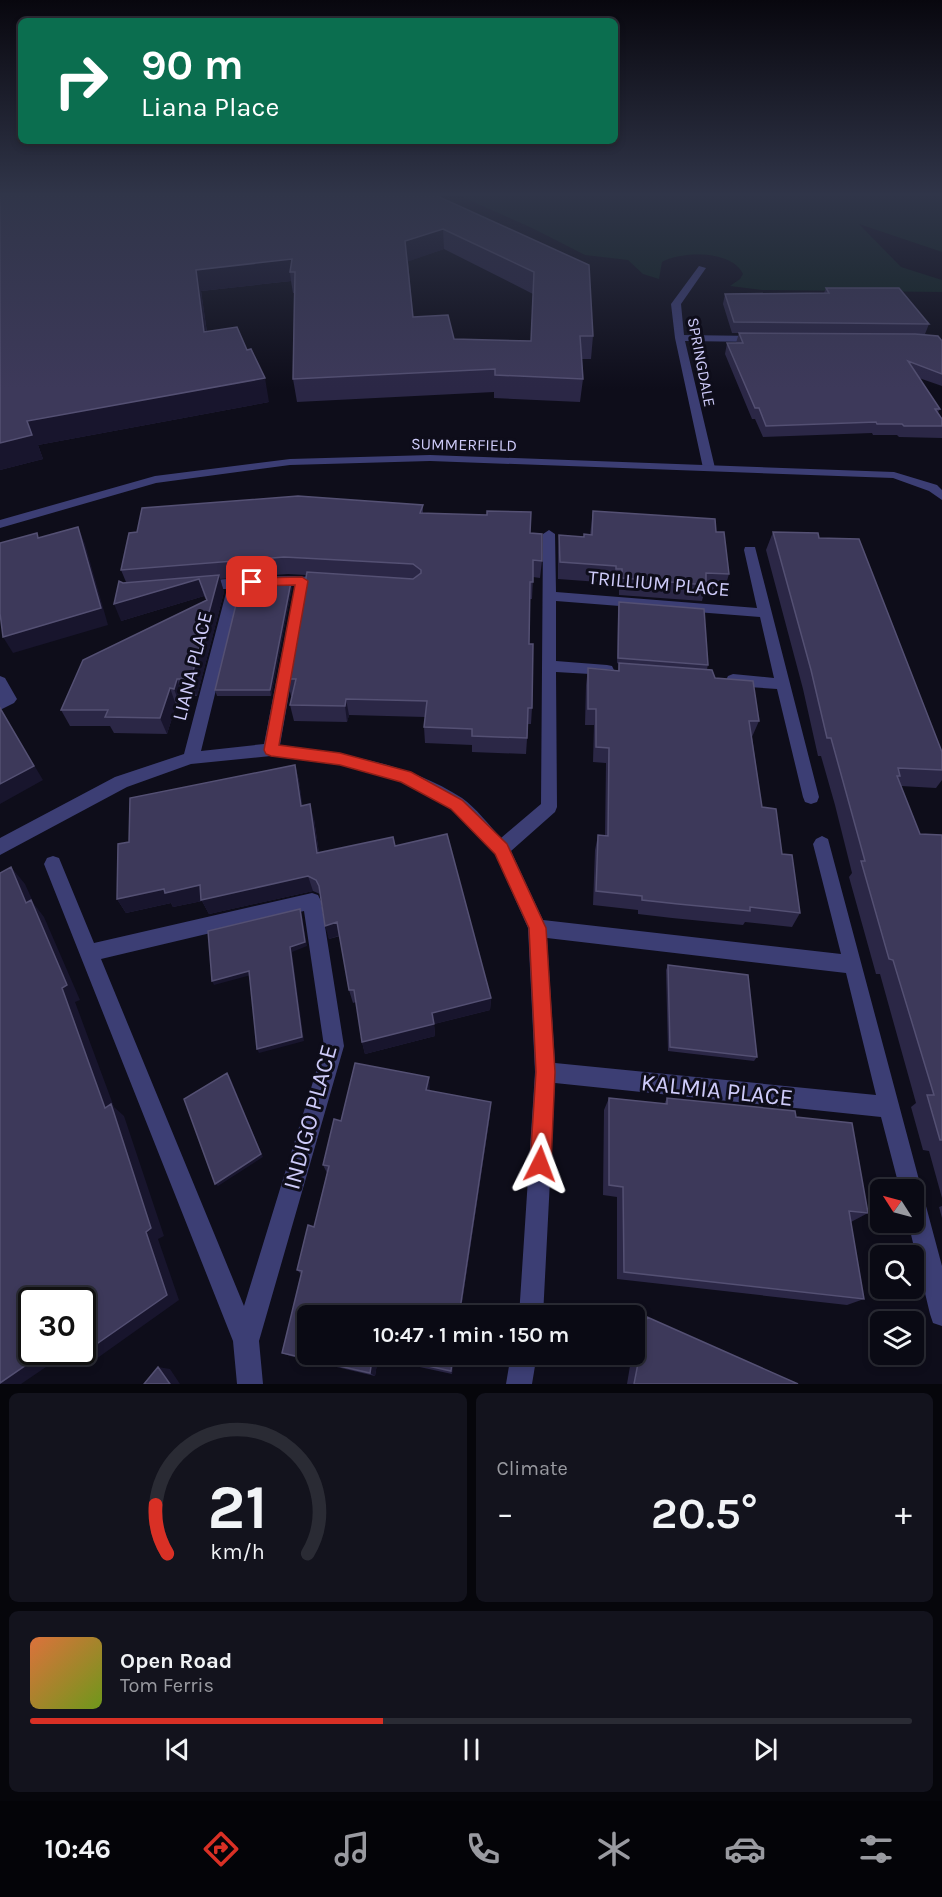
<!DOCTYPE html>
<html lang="en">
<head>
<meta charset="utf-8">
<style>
	:root { --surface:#0a0a14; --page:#13131d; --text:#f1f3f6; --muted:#999aa0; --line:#2a2b34; --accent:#d93025 }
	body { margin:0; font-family:Karla,sans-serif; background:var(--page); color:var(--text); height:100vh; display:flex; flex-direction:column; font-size:22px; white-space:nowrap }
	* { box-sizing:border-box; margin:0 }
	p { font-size:20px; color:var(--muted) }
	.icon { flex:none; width:33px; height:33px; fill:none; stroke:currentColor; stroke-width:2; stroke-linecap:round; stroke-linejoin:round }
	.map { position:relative; height:1384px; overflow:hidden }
	.side { display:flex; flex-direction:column; gap:9px; padding:9px; background:#06060b; flex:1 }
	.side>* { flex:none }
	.guide { position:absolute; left:18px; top:18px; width:600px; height:126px; border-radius:9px; box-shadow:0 3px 9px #0003,0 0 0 2px var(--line); background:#0b6e4f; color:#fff; overflow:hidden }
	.needle { width:39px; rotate:306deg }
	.buttons { position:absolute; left:870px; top:1179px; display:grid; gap:12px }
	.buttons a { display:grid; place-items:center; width:54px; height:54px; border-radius:9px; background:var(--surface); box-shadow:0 3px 9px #0003,0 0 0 2px var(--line); font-size:30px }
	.speed { position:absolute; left:18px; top:1287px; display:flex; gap:12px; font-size:30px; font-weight:700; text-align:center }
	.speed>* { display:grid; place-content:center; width:78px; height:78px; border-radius:50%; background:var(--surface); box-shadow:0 3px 9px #0003,0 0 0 2px var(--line); line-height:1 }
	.speed .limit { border:3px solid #111; border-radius:9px; background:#fff; color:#111 }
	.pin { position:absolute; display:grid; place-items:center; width:51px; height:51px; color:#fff; margin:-26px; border-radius:12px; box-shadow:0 3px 9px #0006 }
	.me { position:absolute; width:66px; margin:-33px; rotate:3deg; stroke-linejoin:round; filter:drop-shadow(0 0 4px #0008) }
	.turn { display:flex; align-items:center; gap:21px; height:126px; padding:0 24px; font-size:27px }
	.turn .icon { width:78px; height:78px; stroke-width:2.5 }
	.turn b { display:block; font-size:42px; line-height:51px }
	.big { font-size:45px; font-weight:600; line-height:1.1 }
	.side .card { flex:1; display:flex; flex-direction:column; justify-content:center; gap:9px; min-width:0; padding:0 21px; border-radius:9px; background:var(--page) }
	.side .dial { align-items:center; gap:0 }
	.dial svg { height:156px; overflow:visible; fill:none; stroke:var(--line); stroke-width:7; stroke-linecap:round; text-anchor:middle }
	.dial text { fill:var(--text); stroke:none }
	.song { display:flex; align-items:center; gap:18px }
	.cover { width:72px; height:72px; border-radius:9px; background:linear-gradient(135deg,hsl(20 70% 55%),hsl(80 70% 35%)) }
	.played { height:6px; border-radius:3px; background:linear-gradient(90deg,var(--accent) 40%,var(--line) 40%) }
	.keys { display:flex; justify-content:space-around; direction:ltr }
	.heat { display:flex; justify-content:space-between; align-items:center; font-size:33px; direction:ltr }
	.side .tiles { flex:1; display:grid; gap:9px; grid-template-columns:1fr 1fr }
	.card:last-child { grid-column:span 2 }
	.trip { position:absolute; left:297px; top:1305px; width:348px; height:60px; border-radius:9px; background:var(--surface); box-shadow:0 3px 9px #0003,0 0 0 2px var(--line); font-weight:600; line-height:60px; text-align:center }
	.tab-bar { display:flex; height:96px; justify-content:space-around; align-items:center; background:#040408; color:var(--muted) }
	.tab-bar .icon { width:42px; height:42px }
	.tab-bar .active { color:var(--accent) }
	.tab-bar b { font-size:27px; color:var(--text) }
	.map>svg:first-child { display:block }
	.green { fill:#102321 }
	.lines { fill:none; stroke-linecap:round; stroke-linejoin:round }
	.minor { fill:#3c3e74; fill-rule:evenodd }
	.tertiary { fill:#3c3e74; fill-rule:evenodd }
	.wall { fill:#2b2746; fill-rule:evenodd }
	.shaded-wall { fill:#18152d }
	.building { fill:#3d395a; stroke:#545073; stroke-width:1.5; fill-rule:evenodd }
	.route { fill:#d93025; stroke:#8d1f18; stroke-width:1.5 }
	.labels { text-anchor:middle; stroke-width:6; stroke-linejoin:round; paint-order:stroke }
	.far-street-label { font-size:16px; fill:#cecbf9; stroke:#0e0d1a }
	.street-label { font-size:20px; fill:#cecbf9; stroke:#0e0d1a }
	.near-street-label { font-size:24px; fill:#cecbf9; stroke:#0e0d1a }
</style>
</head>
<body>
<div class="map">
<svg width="942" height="1384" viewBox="0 0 942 1384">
	<rect width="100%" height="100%" fill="#0e0d1a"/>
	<!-- green -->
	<path class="green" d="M 458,195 L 942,195 L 942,252 L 859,224 L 901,267 L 942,280 L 942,292 L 762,290 L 730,286 L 740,279 L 743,274 C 732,250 682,251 662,262 L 659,279 L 643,274 L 628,260 L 585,255 L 534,229 Z"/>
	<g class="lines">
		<!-- minor -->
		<path class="minor" d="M 699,266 L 706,268 L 681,304 L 684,335 L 756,336 L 761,339 L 756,342 L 685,341 L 715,468 L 709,471 L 703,468 L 675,338 L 671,304 Z
			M 549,530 L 555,534 L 556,592 L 757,608 L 744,550 L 745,547 L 755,547 L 819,797 L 817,802 L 811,804 L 805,802 L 803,797 L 777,689 L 733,686 L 728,684 L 726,680 L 728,676 L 733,674 L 774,678 L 760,617 L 556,601 L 556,661 L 607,665 L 612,666 L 614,670 L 612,674 L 607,675 L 556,672 L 557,807 L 555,812 L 511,851 L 543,920 L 841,954 L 813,844 L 816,839 L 822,836 L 828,839 L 942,1266 L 942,1326 L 933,1323 L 930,1314 L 908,1222 L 914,1222 L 914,1190 L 900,1190 L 881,1117 L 555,1083 L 543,1316 L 519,1316 L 535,1072 L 528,928 L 495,854 L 451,809 L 401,782 L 340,765 L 271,756 L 191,764 L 127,787 L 0,855 L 0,838 L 115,777 L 184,754 L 227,589 L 196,589 L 194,586 L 196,583 C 214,578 321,571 331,582 L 324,586 L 308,586 L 280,745 C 342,753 408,763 462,798 C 476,808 489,825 501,838 L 541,804 L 543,534 ZM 295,585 L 264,744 L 201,751 L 241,588 ZM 547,938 L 846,973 L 876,1095 L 555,1063 Z
			M 0,676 L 5,678 L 17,699 L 14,703 L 0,710 Z
			M 53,856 L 59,858 L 94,943 L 312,893 L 318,895 L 321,901 L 344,1046 L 259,1341 L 263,1384 L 237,1384 L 233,1341 L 44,864 L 47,858 ZM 304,911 L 324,1046 L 244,1306 L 101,959 Z
			M 511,1354 L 537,1354 L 532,1384 L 506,1384 Z"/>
		<!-- tertiary -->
		<path class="tertiary" d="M 430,455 L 894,472 L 937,485 L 942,490 L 942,500 L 929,491 L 893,478 L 430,461 L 290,465 L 156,483 L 0,528 L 0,520 L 155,476 L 290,459 Z"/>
	</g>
	<!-- wall -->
	<path class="wall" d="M 0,195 L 435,195 L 589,265 L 593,336 L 591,359 L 582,359 L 583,379 L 580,402 L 494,398 L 494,392 L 297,402 L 293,379 L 294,293 L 293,293 L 291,281 L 201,291 L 207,332 L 269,402 L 38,445 L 43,459 L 0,470 ZM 444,249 L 533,294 L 531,341 L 454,339 L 413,317 L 408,261 Z
		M 826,288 L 929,324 L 925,334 L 942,341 L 942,386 L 919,378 L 940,409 L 938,412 L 942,419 L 942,438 L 899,437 L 897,435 L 873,435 L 872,433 L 763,437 L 755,419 L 752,419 L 725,354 L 727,343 L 736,343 L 739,333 L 732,333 L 723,304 L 725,294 L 824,293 Z
		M 423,505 L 423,513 L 530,533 L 542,561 L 540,578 L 533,577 L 532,599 L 530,599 L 529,644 L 532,708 L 531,724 L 528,724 L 526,754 L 472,752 L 472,745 L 425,743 L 424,727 L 425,717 L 349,715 L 347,722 L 294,721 L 290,705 L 292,696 L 291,696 L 287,679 L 306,575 L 288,574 L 220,579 L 224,592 L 197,696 L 183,696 L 180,705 L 176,705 L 167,734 L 114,733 L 110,726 L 70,726 L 61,710 L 206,600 L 204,596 L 121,621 L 123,583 L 126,582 L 121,570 Z
		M 593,511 L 716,532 L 729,574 L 724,591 L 705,589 L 702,601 L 619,595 L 619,586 L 613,585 L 613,583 L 558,579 L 558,552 L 559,535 L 584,537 L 590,535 Z
		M 773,532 L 819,538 L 942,752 L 942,780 L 936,788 L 901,786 L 920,834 L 942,835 L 942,1198 L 929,1151 L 923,1150 L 911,1107 L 916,1103 L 880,974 L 876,974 L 849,877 L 852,873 L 835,805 L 821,756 L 818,756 L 803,689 L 766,550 Z
		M 292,587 L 271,696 L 217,696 L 215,690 Z
		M 619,602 L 708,665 L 707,669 L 759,721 L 752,737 L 762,807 L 782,854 L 800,913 L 792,927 L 745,922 L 743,925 L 672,918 L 638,914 L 638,910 L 593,905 L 595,850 L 598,835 L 605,836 L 606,763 L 593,762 L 594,725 L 585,725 L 586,685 L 588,668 L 618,670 L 619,664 L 617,663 L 618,608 Z
		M 295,765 L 299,781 L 302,806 L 314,819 L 319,853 L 395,846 L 491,998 L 490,1010 L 434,1024 L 435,1036 L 365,1054 L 362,1042 L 356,1002 L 353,1003 L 349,990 L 340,936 L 329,939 L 320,894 L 313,891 L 209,914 L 202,901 L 173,907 L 171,903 L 126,913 L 117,899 L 129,842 Z
		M 668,965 L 757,1057 L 754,1061 L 668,1051 L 666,970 Z
		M 430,1091 L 490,1115 L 460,1316 L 308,1316 L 454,1354 L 452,1374 L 378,1358 L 375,1376 L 290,1356 L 282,1353 L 301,1274 L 297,1270 L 314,1227 L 327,1173 L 323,1165 L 341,1121 Z
		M 609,1098 L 664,1104 L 667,1098 L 796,1117 L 868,1213 L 851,1222 L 864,1299 L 847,1305 L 617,1279 L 617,1197 L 603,1195 L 604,1110 Z
		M 942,1206 L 942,1218 L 939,1207 Z
		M 647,1317 L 798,1384 L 627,1384 L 632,1354 L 634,1354 L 634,1343 L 639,1322 Z"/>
	<!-- shaded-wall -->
	<path class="shaded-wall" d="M 443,229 L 444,249 L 407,262 L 405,241 Z
		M 292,259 L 290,272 L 291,281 L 201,291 L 210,355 L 204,332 L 196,270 Z
		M 265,378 L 269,402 L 38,445 L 43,459 L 0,470 L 0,443 L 27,421 Z
		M 78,527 L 85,544 L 108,625 L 13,653 L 3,637 Z
		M 219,575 L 224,592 L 197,696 L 191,679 Z
		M 199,579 L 204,596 L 121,621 L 114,604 Z
		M 291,582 L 292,587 L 271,696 L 270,690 Z
		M 177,679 L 183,696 L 180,705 L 174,689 Z
		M 170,688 L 176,705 L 167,734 L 160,718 Z
		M 346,699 L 349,715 L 347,722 L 345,706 Z
		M 0,708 L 43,780 L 0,804 Z
		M 295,765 L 299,781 L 305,821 L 301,806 Z
		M 310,804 L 314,819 L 321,868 L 317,853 Z
		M 11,867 L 25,884 L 34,904 L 44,917 L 80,1000 L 75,1002 L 114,1107 L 124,1116 L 164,1236 L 158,1239 L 179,1300 L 89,1364 L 72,1361 L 146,1232 L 105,1108 L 26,903 Z
		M 308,876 L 313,891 L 209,914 L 202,901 L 173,907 L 171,903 L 126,913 L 117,899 L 164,889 Z
		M 300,909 L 302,914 L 307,946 L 292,952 L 304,1041 L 259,1053 L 257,1049 L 290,947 Z
		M 337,922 L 341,935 L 329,939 L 325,926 Z
		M 249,971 L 251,975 L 214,985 L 212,981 Z
		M 491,998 L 490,1010 L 434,1024 L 435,1036 L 365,1054 L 362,1042 L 432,1013 Z
		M 227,1073 L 230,1077 L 263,1157 L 218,1186 L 215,1184 Z
		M 429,1077 L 430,1090 L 428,1103 L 426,1090 Z
		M 491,1102 L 490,1115 L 460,1316 L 459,1316 Z
		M 45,1352 L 68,1352 L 21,1384 L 0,1384 L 0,1383 Z
		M 373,1354 L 378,1358 L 375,1376 L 370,1373 Z
		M 453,1354 L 454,1354 L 452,1374 L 451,1371 Z
		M 158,1367 L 170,1369 L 180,1384 L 170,1384 Z"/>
	<!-- building -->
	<path class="building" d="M 0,195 L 435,195 L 589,265 L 593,336 L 580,336 L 583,379 L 495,375 L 495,369 L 293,379 L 295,272 L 290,272 L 292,259 L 196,270 L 204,332 L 237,327 L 247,350 L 251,349 L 265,378 L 27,421 L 32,435 L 0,443 ZM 443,229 L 534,272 L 531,341 L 454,339 L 448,315 L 413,317 L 405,241 Z
		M 826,288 L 899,288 L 929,324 L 734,322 L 725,294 L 829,293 Z
		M 739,333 L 915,334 L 938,336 L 942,341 L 942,374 L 908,361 L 940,409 L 935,409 L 942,419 L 942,426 L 904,426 L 902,424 L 877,424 L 876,422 L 766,426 L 759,408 L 755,408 L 727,343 L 743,343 Z
		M 298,496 L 423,505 L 420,513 L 487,515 L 487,511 L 531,512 L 530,533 L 542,534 L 542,561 L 533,560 L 533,582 L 530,582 L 529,644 L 533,644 L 532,708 L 528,708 L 527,738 L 472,736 L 472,729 L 424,727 L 427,701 L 346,699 L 345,706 L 290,705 L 296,679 L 287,679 L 307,572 L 413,579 L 421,573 L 421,570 L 413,564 L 284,557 L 121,570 L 129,533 L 137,532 L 142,508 Z
		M 593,511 L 715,519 L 716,532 L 724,532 L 729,574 L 706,573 L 706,585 L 622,578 L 622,569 L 616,569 L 616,566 L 560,562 L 559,535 L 584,537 L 584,534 L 592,535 Z
		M 78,527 L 101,608 L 3,637 L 0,613 L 0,543 L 37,533 L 38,538 Z
		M 773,532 L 818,533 L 819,538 L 859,539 L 942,752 L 942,770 L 898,768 L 900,776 L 897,776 L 920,834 L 942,835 L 942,1140 L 940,1140 L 927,1095 L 934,1095 L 893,960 L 889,959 L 861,861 L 865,861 L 831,738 L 827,738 L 811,670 Z
		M 219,575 L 191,679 L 177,679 L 174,689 L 170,688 L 160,718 L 105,717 L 108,710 L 61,710 L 83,660 L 207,600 L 199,579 L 114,604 L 119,581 L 123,583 Z
		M 291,582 L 270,690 L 215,690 L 241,584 Z
		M 619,602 L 704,609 L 708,665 L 618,658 Z
		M 619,663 L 712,670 L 715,678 L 753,681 L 759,721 L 749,721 L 762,807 L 776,809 L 782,854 L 792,855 L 800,913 L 750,907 L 750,911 L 678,904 L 642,900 L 642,896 L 596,891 L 598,835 L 608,836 L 609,748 L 596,747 L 596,709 L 588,709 L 588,668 L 619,671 Z
		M 0,708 L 34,766 L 0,784 Z
		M 295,765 L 301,806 L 310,804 L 317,853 L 393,837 L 395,846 L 447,834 L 491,998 L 432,1013 L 434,1024 L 362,1042 L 354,990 L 349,990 L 337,922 L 325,926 L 319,886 L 316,880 L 308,876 L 201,900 L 200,885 L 165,893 L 164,889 L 117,899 L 118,844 L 129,842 L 130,798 Z
		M 11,867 L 26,903 L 31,900 L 67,985 L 62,988 L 105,1108 L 111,1104 L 151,1228 L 146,1232 L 167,1295 L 72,1361 L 70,1352 L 82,1352 L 82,1300 L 32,1300 L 32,1352 L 45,1352 L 0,1383 L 0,873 Z
		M 300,909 L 305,942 L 290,947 L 302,1037 L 257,1049 L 249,971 L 212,981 L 208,931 Z
		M 668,965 L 748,975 L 757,1057 L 670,1047 Z
		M 355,1063 L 429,1077 L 426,1090 L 491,1102 L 459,1316 L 308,1316 L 308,1354 L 373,1354 L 370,1373 L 282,1353 L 302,1271 L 297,1270 L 308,1225 L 314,1227 L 329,1166 L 323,1165 L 334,1119 L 341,1121 Z
		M 227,1073 L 261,1154 L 215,1184 L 184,1099 Z
		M 609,1098 L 667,1104 L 667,1098 L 795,1111 L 796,1117 L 852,1123 L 868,1213 L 849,1211 L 864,1299 L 624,1272 L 623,1187 L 609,1185 Z
		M 647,1317 L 798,1384 L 634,1384 Z
		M 374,1354 L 453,1354 L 451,1371 Z
		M 158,1367 L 170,1384 L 144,1384 Z"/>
	<!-- sky -->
	<linearGradient id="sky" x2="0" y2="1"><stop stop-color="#08070e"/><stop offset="0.5" stop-color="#303549"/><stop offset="1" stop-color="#303549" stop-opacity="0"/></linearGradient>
	<rect width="942" height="389" fill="url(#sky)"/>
	<!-- route -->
	<path class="route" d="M 302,577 L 308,581 L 279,745 L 340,753 L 411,772 L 462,800 L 507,844 L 546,928 L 555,1072 L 551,1164 L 548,1171 L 540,1174 L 533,1171 L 530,1164 L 536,1072 L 529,928 L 495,854 L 451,809 L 401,782 L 340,765 L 271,756 L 266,754 L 264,750 L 295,585 L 252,586 L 246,582 L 252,578 Z"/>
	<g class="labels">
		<!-- far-street labels -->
		<g class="far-street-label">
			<text transform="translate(702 362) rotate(79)" y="6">SPRINGDALE</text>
			<text transform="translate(464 444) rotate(1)" y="6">SUMMERFIELD</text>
		</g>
		<!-- street labels -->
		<g class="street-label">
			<text transform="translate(659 583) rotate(5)" y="7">TRILLIUM PLACE</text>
			<text transform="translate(192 666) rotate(-76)" y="7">LIANA PLACE</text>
		</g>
		<!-- near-street labels -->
		<g class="near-street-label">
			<text transform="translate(717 1090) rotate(6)" y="8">KALMIA PLACE</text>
			<text transform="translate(310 1117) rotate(-75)" y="8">INDIGO PLACE</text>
		</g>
	</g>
</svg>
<div class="buttons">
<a><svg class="needle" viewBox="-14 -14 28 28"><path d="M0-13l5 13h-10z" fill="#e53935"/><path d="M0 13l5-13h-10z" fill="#999aa0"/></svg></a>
<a><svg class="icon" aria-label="search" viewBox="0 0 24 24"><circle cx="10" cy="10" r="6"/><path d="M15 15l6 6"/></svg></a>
<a><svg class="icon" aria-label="layers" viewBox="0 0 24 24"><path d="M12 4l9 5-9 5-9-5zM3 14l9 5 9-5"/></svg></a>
</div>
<div class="speed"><div class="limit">30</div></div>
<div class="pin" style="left:252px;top:582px;background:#d93025"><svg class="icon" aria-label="arrive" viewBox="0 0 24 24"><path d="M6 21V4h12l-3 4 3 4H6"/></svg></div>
<svg class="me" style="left:540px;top:1164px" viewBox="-20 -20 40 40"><path d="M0-17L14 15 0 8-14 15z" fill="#d93025" stroke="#fff" stroke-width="4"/></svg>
<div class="trip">10:47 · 1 min · 150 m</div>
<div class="guide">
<div class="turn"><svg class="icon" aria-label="right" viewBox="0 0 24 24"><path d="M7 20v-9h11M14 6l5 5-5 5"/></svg><div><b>90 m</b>Liana Place</div></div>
</div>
</div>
<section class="side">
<div class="tiles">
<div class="card dial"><svg viewBox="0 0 100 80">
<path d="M14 69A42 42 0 1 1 86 69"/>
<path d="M14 69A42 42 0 0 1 8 44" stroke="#d93025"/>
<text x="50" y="56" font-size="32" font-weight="700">21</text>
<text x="50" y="72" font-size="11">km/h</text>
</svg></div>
<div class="card"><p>Climate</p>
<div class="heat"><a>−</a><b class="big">20.5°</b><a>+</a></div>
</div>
<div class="card">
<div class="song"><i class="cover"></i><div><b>Open Road</b><p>Tom Ferris</p></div></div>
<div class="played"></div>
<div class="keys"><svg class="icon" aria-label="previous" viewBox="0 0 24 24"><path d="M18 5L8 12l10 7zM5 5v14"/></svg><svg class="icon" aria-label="pause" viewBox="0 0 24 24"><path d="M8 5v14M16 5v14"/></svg><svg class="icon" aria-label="next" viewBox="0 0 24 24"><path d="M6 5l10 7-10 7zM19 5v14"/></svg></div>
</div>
</div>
</section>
<nav class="tab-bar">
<b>10:46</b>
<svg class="icon active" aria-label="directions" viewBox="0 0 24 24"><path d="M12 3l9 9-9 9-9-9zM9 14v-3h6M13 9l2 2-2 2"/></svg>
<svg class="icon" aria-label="music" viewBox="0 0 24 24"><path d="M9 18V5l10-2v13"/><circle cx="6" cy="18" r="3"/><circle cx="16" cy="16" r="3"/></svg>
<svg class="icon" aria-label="phone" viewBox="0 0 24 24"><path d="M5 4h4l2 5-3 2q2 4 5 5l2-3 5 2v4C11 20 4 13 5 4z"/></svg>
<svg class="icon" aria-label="climate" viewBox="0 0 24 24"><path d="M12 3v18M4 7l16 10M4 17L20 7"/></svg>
<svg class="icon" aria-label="car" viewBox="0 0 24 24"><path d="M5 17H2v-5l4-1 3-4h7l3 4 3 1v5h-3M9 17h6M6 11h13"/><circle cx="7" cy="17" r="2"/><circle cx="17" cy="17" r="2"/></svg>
<svg class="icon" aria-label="filters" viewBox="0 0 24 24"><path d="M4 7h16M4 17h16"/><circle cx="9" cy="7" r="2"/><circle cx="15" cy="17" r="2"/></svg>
</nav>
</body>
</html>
